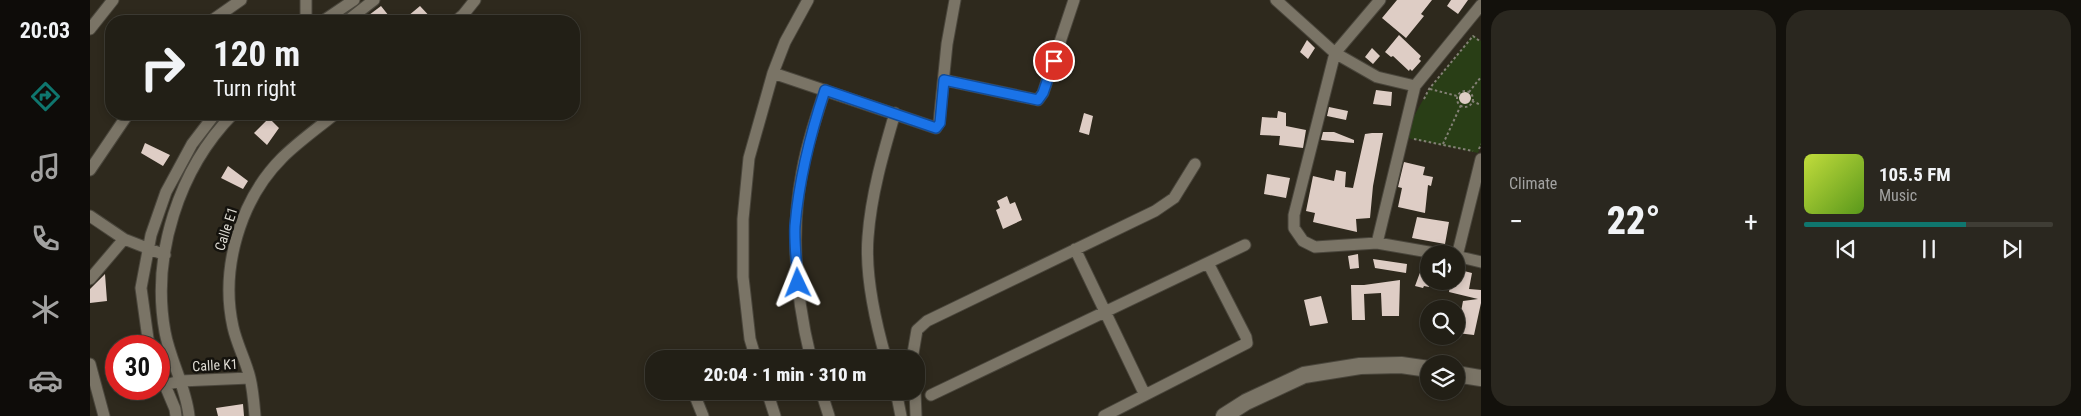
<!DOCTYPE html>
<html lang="en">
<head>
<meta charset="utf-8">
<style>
	:root { --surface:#221f16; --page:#2a271f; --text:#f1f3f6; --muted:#a2a2a1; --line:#3f3d35; --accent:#0f766e }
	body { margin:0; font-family:"Roboto Condensed",sans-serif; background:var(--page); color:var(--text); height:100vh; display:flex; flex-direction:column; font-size:19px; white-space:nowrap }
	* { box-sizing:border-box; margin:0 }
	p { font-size:16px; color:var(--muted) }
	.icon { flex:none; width:28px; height:28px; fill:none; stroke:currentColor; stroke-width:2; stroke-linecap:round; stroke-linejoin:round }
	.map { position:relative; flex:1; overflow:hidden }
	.panel { display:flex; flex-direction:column; gap:10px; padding:10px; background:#13110c; width:600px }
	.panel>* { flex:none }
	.top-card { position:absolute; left:15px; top:15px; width:475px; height:105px; border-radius:20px; box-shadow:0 2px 8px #0003,0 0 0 1px var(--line); background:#221f16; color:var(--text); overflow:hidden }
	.fabs { position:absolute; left:1330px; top:245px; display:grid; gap:10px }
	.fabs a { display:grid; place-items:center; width:45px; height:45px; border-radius:50%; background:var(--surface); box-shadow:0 2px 8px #0003,0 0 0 1px var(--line); font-size:25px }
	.speed { position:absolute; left:15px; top:335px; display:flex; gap:10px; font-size:25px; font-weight:700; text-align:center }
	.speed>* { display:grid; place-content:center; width:65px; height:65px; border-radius:50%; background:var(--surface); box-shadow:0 2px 8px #0003,0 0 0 1px var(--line); line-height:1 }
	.speed .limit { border:8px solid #d22; background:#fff; color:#111 }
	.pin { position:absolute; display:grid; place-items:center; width:42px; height:42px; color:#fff; margin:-21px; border:2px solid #fff; border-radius:50%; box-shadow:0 1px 5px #0007 }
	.me { position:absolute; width:55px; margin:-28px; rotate:358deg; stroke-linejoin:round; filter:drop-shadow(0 0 4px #0008) }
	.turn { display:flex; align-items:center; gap:18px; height:105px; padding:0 25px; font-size:22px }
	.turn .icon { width:65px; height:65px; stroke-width:2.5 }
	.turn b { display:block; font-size:35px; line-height:42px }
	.big { font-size:38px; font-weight:800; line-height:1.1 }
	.panel .card { flex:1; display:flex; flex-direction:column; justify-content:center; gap:8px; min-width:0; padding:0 18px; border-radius:20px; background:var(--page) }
	.song { display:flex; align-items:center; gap:15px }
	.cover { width:60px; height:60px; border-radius:8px; background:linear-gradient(135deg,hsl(70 70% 55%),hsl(90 70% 35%)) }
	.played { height:5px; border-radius:2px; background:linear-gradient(90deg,var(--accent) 65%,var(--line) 65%) }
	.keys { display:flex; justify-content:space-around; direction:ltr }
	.heat { display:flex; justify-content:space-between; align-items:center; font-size:28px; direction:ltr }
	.panel .tiles { flex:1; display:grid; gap:10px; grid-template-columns:repeat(2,1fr) }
	.trip { position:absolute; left:555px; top:350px; width:280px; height:50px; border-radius:20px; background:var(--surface); box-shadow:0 2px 8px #0003,0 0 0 1px var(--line); font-weight:800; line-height:50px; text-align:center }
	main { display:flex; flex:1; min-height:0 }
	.menu { display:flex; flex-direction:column; width:90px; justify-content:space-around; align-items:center; background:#0e0c09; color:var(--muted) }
	.menu .icon { width:35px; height:35px }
	.menu .on { color:var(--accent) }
	.menu b { font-size:22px; color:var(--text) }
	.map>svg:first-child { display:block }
	.green { fill:#293e16 }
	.building { fill:#decdc5 }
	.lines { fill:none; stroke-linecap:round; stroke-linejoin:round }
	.street-casing { stroke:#4a463c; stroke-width:13 }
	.secondary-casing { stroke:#4a463c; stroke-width:18 }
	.path { stroke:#848076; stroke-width:2; stroke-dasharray:2.5 2.5; stroke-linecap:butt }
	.street { stroke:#7a7466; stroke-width:11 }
	.secondary { stroke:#7a7466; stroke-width:16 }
	.route-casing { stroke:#114b97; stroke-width:12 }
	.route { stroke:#1a73e8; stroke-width:9 }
	.labels { text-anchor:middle; stroke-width:5; stroke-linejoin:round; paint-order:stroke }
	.street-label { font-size:14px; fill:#dddad2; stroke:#14120d }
</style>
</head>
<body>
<main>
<nav class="menu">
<b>20:03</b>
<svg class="icon on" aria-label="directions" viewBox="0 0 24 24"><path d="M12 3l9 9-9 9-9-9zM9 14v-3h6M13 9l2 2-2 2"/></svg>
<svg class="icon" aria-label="music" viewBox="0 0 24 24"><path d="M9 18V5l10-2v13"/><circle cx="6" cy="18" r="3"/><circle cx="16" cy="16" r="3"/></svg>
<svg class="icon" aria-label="phone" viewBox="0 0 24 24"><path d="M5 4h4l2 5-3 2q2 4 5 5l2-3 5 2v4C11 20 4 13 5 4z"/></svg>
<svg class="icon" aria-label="climate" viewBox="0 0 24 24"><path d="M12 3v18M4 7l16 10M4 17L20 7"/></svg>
<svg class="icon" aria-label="car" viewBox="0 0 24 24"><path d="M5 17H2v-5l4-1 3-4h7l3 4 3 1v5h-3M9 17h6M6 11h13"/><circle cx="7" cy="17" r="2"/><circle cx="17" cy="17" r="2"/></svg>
</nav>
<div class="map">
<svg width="1391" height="416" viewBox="0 0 1391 416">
	<rect width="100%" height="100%" fill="#2e291d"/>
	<!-- green -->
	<path class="green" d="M 1383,35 L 1391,41 L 1391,145 L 1388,153 L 1317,138 L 1323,118 L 1339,89 Z"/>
	<!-- building -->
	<path class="building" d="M 1307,0 L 1342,0 L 1331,14 L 1334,16 L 1316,38 L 1292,18 Z
		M 1361,0 L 1378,0 L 1368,14 L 1357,6 Z
		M 291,6 L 303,21 L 271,21 Z
		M 330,6 L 344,21 L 312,21 Z
		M 1309,35 L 1331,56 L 1329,59 L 1331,61 L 1322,71 L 1320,69 L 1319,71 L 1303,56 L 1301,57 L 1295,52 Z
		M 1217,40 L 1225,48 L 1218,59 L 1210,52 Z
		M 1282,48 L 1290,56 L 1283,64 L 1275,57 Z
		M 1286,90 L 1302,92 L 1301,106 L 1283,104 Z
		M1369 98a6 6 0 1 1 12 0a6 6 0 1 1-12 0Z
		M 1239,107 L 1258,111 L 1256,120 L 1237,116 Z
		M 1188,111 L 1196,113 L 1196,126 L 1216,130 L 1213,148 L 1189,145 L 1190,136 L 1170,135 L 1172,117 L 1187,118 Z
		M 994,113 L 1003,116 L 999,135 L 989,132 Z
		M 179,118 L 189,128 L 177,145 L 164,133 Z
		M 1233,132 L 1244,132 L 1264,140 L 1264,143 L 1231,140 Z
		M 1282,133 L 1293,133 L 1283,186 L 1280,218 L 1266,219 L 1267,232 L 1223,222 L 1225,213 L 1216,211 L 1223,176 L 1244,181 L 1246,170 L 1256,172 L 1255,187 L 1263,188 L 1275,134 Z
		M 55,143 L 80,155 L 73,166 L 51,153 Z
		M 1314,162 L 1335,167 L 1333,175 L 1343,177 L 1341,186 L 1338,185 L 1335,213 L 1308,207 L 1312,188 L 1308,187 Z
		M 138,166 L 158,181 L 153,189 L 131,178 Z
		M 1177,174 L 1200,178 L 1196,198 L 1174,194 Z
		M 917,196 L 920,204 L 925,202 L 932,220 L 913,229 L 906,210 L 910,208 L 907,201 Z
		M 1327,217 L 1359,222 L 1355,244 L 1322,238 Z
		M 1268,254 L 1269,268 L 1260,269 L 1258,256 Z
		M 1283,259 L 1317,264 L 1316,273 L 1285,268 Z
		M 1335,259 L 1339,260 L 1339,287 L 1334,286 L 1333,288 L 1325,286 Z
		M 1370,270 L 1382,273 L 1379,289 L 1391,290 L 1391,303 L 1384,335 L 1367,333 L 1373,301 L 1388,299 L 1359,292 L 1360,286 L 1366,287 Z
		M 15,274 L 17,301 L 0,303 L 0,289 Z
		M 1310,280 L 1309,316 L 1292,316 L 1291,293 L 1274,294 L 1275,320 L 1262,320 L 1261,285 L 1274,285 Z
		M 1231,296 L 1238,323 L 1220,326 L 1214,300 Z
		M 153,404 L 154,416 L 128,416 L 126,408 Z"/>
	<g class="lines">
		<!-- street casing -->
		<g class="street-casing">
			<path id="street" d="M 1186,0 L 1245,53 L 1287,77 L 1325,86
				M 1290,0 L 1245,53 L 1204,215 L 1204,228 L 1213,241 L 1225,247 L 1287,243 L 1350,254
				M 121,21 L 151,0
				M 216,21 L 216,0
				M 233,21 L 264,0
				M 257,21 L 284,0
				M 366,21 L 373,15 L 385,0
				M 0,29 L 23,0
				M 683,73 L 846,128 L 849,123 L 857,44 L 865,0
				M 854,80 L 948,100 L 953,93 L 984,0
				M 0,170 L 38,114
				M 0,216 L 34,239 L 75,255
				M 1287,243 L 1325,86 L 1391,5
				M 985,249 L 1055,395
				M 1366,256 L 1391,262
				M 1367,256 L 1391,159
				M 0,279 L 34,239
				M 59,346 L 51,288 L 61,235 L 76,192 L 102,144 L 125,114
				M 666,359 L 660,339 L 653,277 L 653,219 L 659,158 L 683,73 L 695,42 L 718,0
				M 721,359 C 706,298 700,234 712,172 C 717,144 726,117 735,90
				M 796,359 C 786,324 775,274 778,237 C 781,195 793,154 805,113
				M 822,359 L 827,330 L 837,321 L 1065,211 L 1084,198 L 1105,164
				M 0,364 L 14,416
				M 69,371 L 85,409 L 86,416
				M 75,385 L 90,381 L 160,378
				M 603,391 L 613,416
				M 677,391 L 685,416
				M 731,391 L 739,416
				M 806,391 L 811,416
				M 825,391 L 826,416
				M 841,395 L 1155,245
				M 99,416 C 96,387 80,360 75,332 C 61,255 89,169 143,114
				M 165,416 C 164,404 163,390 160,378 C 156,361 147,345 143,327 C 130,269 150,200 192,158 C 208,142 228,128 245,114
				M 1014,416 L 1157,343 L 1156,337 L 1118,263"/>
		</g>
		<!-- secondary casing -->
		<g class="secondary-casing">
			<path id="secondary" d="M 1366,374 L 1391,378
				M 1134,416 L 1156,402 L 1214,375 L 1270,366 L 1311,365 L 1339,369"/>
		</g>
		<!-- path -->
		<path class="path" d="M 1340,89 L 1367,96
			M1367 99a8 8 0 1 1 16 0a8 8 0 1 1-16 0Z
			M 1379,92 L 1391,77
			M 1334,99 L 1339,89 L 1383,36 L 1391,42
			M 1382,101 L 1391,105
			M 1324,139 L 1383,151
			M 1353,144 L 1371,105
			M 1389,149 L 1391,144"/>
		<!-- street -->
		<use href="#street" class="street"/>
		<!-- secondary -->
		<use href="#secondary" class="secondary"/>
	</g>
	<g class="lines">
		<!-- route casing -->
		<g class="route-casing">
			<path id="route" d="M 708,283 C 707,264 704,244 705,226 C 709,179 720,135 735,90 L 846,128 L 850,123 L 854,80 L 948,100 L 953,93 L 964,61"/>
		</g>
		<!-- route -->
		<use href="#route" class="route"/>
	</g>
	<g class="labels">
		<!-- street labels -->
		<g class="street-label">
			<text transform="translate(136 229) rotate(-72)" y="5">Calle E1</text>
			<text transform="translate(125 365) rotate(-3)" y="5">Calle K1</text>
		</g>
	</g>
</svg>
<div class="fabs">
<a><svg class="icon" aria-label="sound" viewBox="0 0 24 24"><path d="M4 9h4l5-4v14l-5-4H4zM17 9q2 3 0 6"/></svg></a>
<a><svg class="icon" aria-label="search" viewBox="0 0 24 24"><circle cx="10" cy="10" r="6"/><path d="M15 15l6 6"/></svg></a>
<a><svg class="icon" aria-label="layers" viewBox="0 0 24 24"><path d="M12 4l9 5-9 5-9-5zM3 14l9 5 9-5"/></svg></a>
</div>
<div class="speed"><div class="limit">30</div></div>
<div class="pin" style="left:964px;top:61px;background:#d93025"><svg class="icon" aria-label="arrive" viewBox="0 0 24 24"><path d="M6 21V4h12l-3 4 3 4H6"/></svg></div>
<svg class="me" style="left:708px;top:283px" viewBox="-20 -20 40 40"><path d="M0-17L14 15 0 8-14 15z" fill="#1a73e8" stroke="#fff" stroke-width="4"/></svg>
<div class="trip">20:04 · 1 min · 310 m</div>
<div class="top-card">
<div class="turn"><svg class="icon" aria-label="right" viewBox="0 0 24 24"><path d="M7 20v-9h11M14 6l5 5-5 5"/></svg><div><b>120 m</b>Turn right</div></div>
</div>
</div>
<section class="panel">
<div class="tiles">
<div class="card"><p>Climate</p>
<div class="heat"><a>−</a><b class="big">22°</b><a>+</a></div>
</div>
<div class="card">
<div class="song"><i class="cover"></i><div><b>105.5 FM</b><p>Music</p></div></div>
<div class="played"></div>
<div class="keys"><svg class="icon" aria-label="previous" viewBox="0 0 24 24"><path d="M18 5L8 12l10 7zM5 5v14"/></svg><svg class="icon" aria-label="pause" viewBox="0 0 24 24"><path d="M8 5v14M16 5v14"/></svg><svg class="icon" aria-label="next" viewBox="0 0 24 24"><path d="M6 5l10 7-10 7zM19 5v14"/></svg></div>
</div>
</div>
</section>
</main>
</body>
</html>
